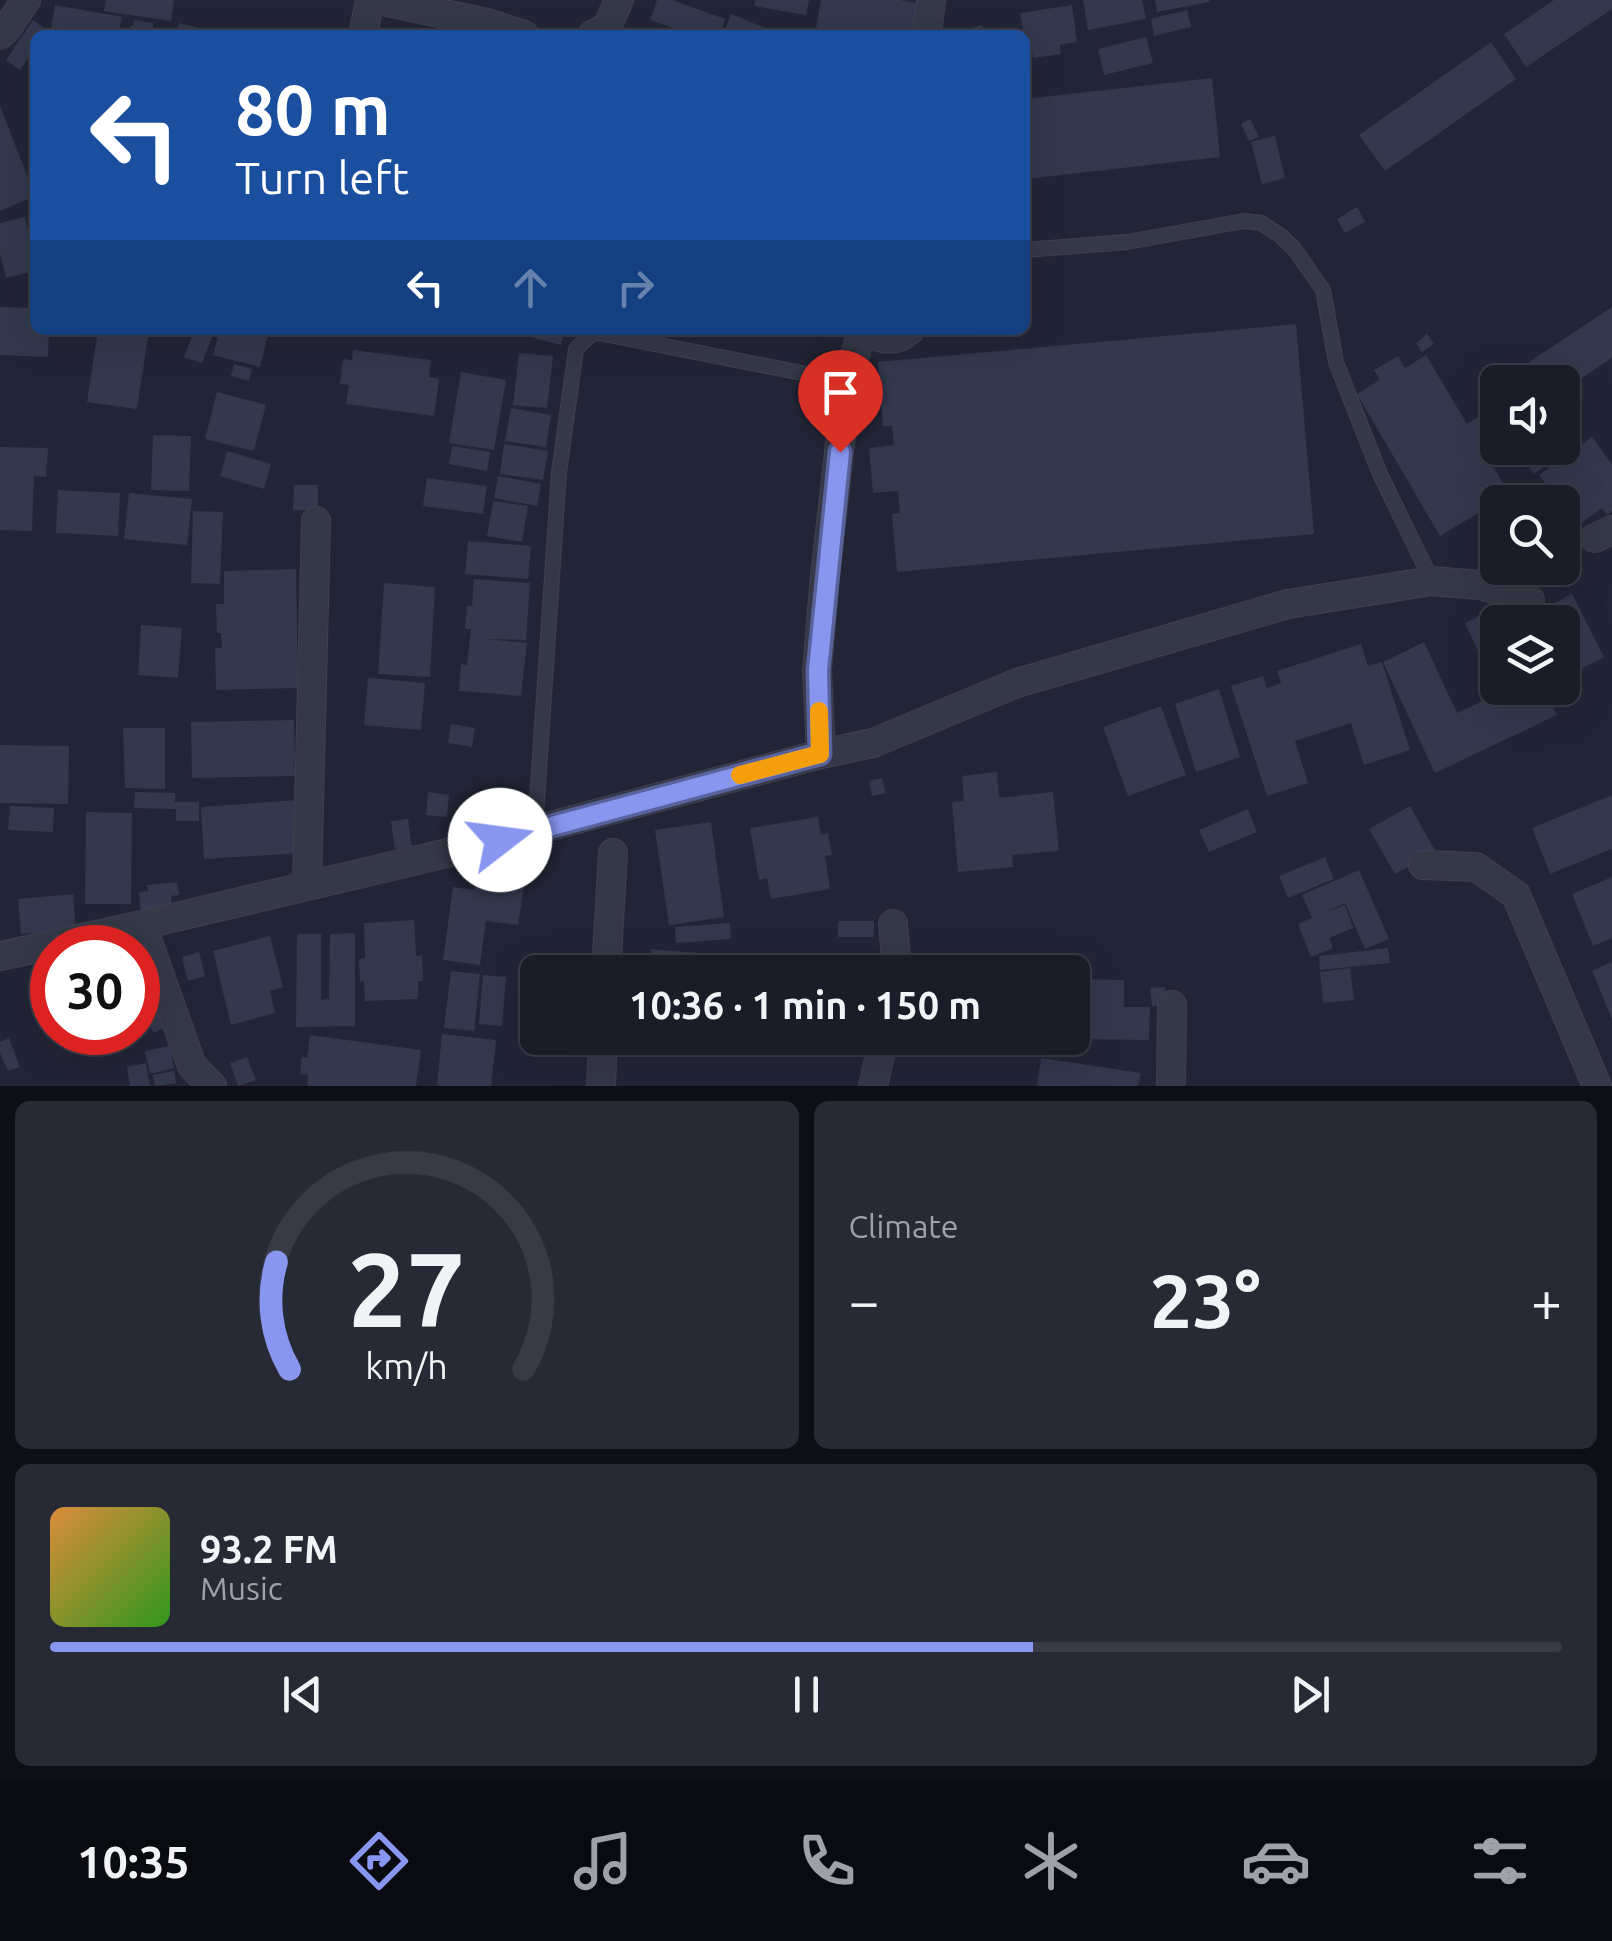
<!DOCTYPE html>
<html lang="en">
<head>
<meta charset="utf-8">
<style>
	:root { --surface:#1a1c28; --page:#272934; --text:#f1f3f6; --muted:#9fa1a8; --line:#383a45; --accent:#8896f0 }
	body { margin:0; font-family:Ubuntu,sans-serif; background:var(--page); color:var(--text); height:100vh; display:flex; flex-direction:column; font-size:38px; white-space:nowrap }
	* { box-sizing:border-box; margin:0 }
	p { font-size:32px; color:var(--muted) }
	.icon { flex:none; width:55px; height:55px; fill:none; stroke:currentColor; stroke-width:2; stroke-linecap:round; stroke-linejoin:round }
	.map { position:relative; height:1086px; overflow:hidden }
	.side { display:flex; flex-direction:column; gap:15px; padding:15px; background:#0e0f16; flex:1 }
	.side>* { flex:none }
	.banner { position:absolute; left:30px; top:30px; width:1000px; height:305px; border-radius:15px; box-shadow:0 10px 40px #0002,0 0 0 2px var(--line); background:#1a4fa0; color:#fff; overflow:hidden }
	.fabs { position:absolute; left:1480px; top:365px; display:grid; gap:20px }
	.fabs a { display:grid; place-items:center; width:100px; height:100px; border-radius:15px; background:var(--surface); box-shadow:0 10px 40px #0002,0 0 0 2px var(--line); font-size:50px }
	.speed { position:absolute; left:30px; top:925px; display:flex; gap:20px; font-size:50px; font-weight:700; text-align:center }
	.speed>* { display:grid; place-content:center; width:130px; height:130px; border-radius:50%; background:var(--surface); box-shadow:0 10px 40px #0002,0 0 0 2px var(--line); line-height:1 }
	.speed .limit { border:15px solid #d22; background:#fff; color:#111 }
	.pin { position:absolute; display:grid; place-items:center; width:85px; height:85px; color:#fff; margin:-102px -42px; border-radius:50% 50% 50% 0; rotate:-45deg; box-shadow:0 0 10px #0007 }
	.pin .icon { rotate:45deg }
	.me { position:absolute; width:110px; margin:-55px; rotate:75deg; stroke-linejoin:round; filter:drop-shadow(0 0 8px #0008) }
	.turn { display:flex; align-items:center; gap:35px; height:210px; padding:0 40px; font-size:45px }
	.turn .icon { width:130px; height:130px; stroke-width:2.5 }
	.turn b { display:block; font-size:70px; line-height:85px }
	.lanes { display:flex; align-items:center; height:95px; padding:0 40px; background:#0003; justify-content:center; gap:50px; direction:ltr }
	.lanes .off { opacity:.35 }
	.big { font-size:75px; font-weight:600; line-height:1.1 }
	.side .card { flex:1; display:flex; flex-direction:column; justify-content:center; gap:15px; min-width:0; padding:0 35px; border-radius:15px; background:var(--page) }
	.side .dial { align-items:center; gap:0 }
	.dial svg { height:260px; overflow:visible; fill:none; stroke:var(--line); stroke-width:7; stroke-linecap:round; text-anchor:middle }
	.dial text { fill:var(--text); stroke:none }
	.song { display:flex; align-items:center; gap:30px }
	.cover { width:120px; height:120px; border-radius:15px; background:linear-gradient(135deg,hsl(30 70% 55%),hsl(110 70% 35%)) }
	.played { height:10px; border-radius:5px; background:linear-gradient(90deg,var(--accent) 65%,var(--line) 65%) }
	.keys { display:flex; justify-content:space-around; direction:ltr }
	.heat { display:flex; justify-content:space-between; align-items:center; font-size:55px; direction:ltr }
	.side .tiles { flex:1; display:grid; gap:15px; grid-template-columns:1fr 1fr }
	.card:last-child { grid-column:span 2 }
	.trip { position:absolute; left:520px; top:955px; width:570px; height:100px; border-radius:15px; background:var(--surface); box-shadow:0 10px 40px #0002,0 0 0 2px var(--line); font-weight:600; line-height:100px; text-align:center }
	.menu { display:flex; height:160px; justify-content:space-around; align-items:center; background:#0a0b10; color:var(--muted) }
	.menu .icon { width:70px; height:70px }
	.menu .active { color:var(--accent) }
	.menu b { font-size:45px; color:var(--text) }
	.map>svg:first-child { display:block }
	.building { fill:#34384d }
	.lines { fill:none; stroke-linecap:round; stroke-linejoin:round }
	.lane-casing { stroke:#3f4151; stroke-width:16 }
	.street-casing { stroke:#3f4151; stroke-width:30 }
	.lane { stroke:#353847; stroke-width:14 }
	.street { stroke:#353847; stroke-width:28 }
	.route-casing { stroke:#58629c; stroke-width:25 }
	.route { stroke:#8896f0; stroke-width:18 }
	.slow { stroke:#f59e0b; stroke-width:18 }
</style>
</head>
<body>
<div class="map">
<svg width="1612" height="1086" viewBox="0 0 1612 1086">
	<rect width="100%" height="100%" fill="#222536"/>
	<!-- building -->
	<path class="building" d="M 106,0 L 174,0 L 171,21 L 104,11 Z
		M 657,0 L 672,0 L 725,19 L 720,35 L 693,35 L 650,20 Z
		M 755,0 L 809,0 L 806,15 L 754,6 Z
		M 821,0 L 900,0 L 920,4 L 914,35 L 815,34 Z
		M 1083,0 L 1142,0 L 1146,19 L 1088,30 Z
		M 1155,0 L 1209,0 L 1209,2 L 1157,12 Z
		M 1554,0 L 1612,0 L 1612,9 L 1526,67 L 1504,34 Z
		M 55,5 L 122,17 L 118,35 L 50,35 Z
		M 1072,5 L 1077,42 L 1060,45 L 1061,54 L 1033,58 L 1029,34 L 1024,35 L 1020,13 Z
		M 1187,10 L 1191,27 L 1154,36 L 1151,19 Z
		M 731,14 L 782,35 L 723,35 Z
		M 33,20 L 47,30 L 44,35 L 35,35 L 35,48 L 20,70 L 6,60 Z
		M 134,20 L 153,23 L 153,35 L 128,35 L 130,26 L 133,26 Z
		M 179,23 L 223,34 L 223,35 L 175,35 Z
		M 982,25 L 985,35 L 950,35 L 950,34 Z
		M 1146,37 L 1153,63 L 1104,75 L 1098,49 Z
		M 1491,42 L 1516,79 L 1385,171 L 1359,135 Z
		M 1212,78 L 1220,157 L 1025,179 L 1025,99 Z
		M 0,106 L 35,196 L 0,211 Z
		M 1250,119 L 1259,137 L 1249,141 L 1241,124 Z
		M 1275,136 L 1285,178 L 1262,184 L 1251,142 Z
		M 1357,207 L 1365,222 L 1345,233 L 1337,219 Z
		M 25,217 L 35,257 L 35,271 L 6,278 L 0,253 L 0,223 Z
		M 0,307 L 35,308 L 35,330 L 49,330 L 48,357 L 0,355 Z
		M 1612,307 L 1612,358 L 1562,391 L 1562,382 L 1499,382 Z
		M 1296,324 L 1314,534 L 897,572 L 892,514 L 900,513 L 898,491 L 873,493 L 869,448 L 894,445 L 892,426 L 883,426 L 878,362 Z
		M 98,330 L 149,330 L 137,409 L 87,402 Z
		M 194,330 L 213,335 L 202,363 L 184,357 Z
		M 220,330 L 269,330 L 260,367 L 213,355 Z
		M 527,330 L 565,330 L 561,345 L 526,336 Z
		M 1427,334 L 1434,344 L 1422,352 L 1416,343 Z
		M 353,350 L 431,360 L 429,377 L 439,379 L 434,416 L 346,404 L 349,385 L 340,384 L 343,359 L 352,360 Z
		M 519,353 L 553,356 L 547,408 L 513,405 Z
		M 1426,355 L 1467,424 L 1478,417 L 1502,458 L 1491,464 L 1510,494 L 1440,536 L 1357,394 L 1380,380 L 1374,370 L 1398,356 L 1405,368 Z
		M 234,364 L 252,369 L 249,381 L 231,376 Z
		M 461,372 L 506,380 L 494,450 L 449,443 Z
		M 217,392 L 266,405 L 254,451 L 205,439 Z
		M 511,408 L 551,415 L 546,447 L 505,441 Z
		M 1562,417 L 1580,442 L 1534,474 L 1516,448 L 1562,448 Z
		M 153,435 L 191,436 L 189,491 L 151,490 Z
		M 1592,437 L 1612,464 L 1612,511 L 1607,515 L 1602,508 L 1576,527 L 1562,508 L 1562,502 L 1559,502 L 1539,475 Z
		M 504,444 L 548,451 L 543,480 L 500,474 Z
		M 452,446 L 490,452 L 487,471 L 449,464 Z
		M 0,447 L 48,448 L 46,477 L 34,476 L 32,531 L 0,530 Z
		M 227,451 L 271,464 L 264,489 L 220,476 Z
		M 498,476 L 541,484 L 537,506 L 494,498 Z
		M 427,478 L 487,486 L 483,514 L 423,506 Z
		M 294,485 L 318,485 L 318,510 L 293,510 Z
		M 58,490 L 120,493 L 118,536 L 56,533 Z
		M 129,493 L 192,499 L 187,545 L 124,539 Z
		M 493,501 L 528,506 L 522,542 L 487,536 Z
		M 193,511 L 223,512 L 220,584 L 191,583 Z
		M 468,541 L 531,546 L 528,579 L 465,574 Z
		M 296,569 L 298,688 L 216,690 L 215,648 L 222,648 L 221,633 L 217,633 L 216,604 L 224,604 L 224,571 Z
		M 474,579 L 530,583 L 526,640 L 486,639 L 527,643 L 521,696 L 459,691 L 461,664 L 467,665 L 471,629 L 465,629 L 467,606 L 472,606 Z
		M 384,583 L 435,587 L 430,677 L 378,674 Z
		M 1572,594 L 1604,657 L 1579,670 L 1562,638 L 1562,622 L 1555,622 L 1547,607 Z
		M 1505,604 L 1514,622 L 1498,622 L 1498,688 L 1544,688 L 1557,715 L 1435,773 L 1383,662 L 1424,642 L 1457,713 L 1498,694 L 1465,623 Z
		M 141,625 L 182,628 L 178,678 L 138,675 Z
		M 1361,644 L 1368,666 L 1382,662 L 1410,750 L 1364,765 L 1351,723 L 1295,741 L 1308,783 L 1267,796 L 1231,686 L 1263,676 L 1267,688 L 1281,683 L 1277,671 Z
		M 368,678 L 425,683 L 421,730 L 364,725 Z
		M 1219,689 L 1240,757 L 1196,772 L 1175,704 Z
		M 1161,706 L 1186,775 L 1128,796 L 1103,727 Z
		M 294,720 L 295,776 L 192,778 L 191,722 Z
		M 451,724 L 475,728 L 472,747 L 448,743 Z
		M 123,728 L 165,728 L 165,789 L 125,788 Z
		M 0,745 L 69,746 L 68,804 L 0,803 Z
		M 997,772 L 999,798 L 1053,792 L 1059,851 L 1012,855 L 1013,867 L 958,872 L 952,802 L 964,801 L 962,776 Z
		M 882,778 L 886,793 L 872,796 L 869,781 Z
		M 135,792 L 175,793 L 175,802 L 199,802 L 199,821 L 176,821 L 176,809 L 134,808 Z
		M 428,792 L 449,795 L 447,817 L 426,815 Z
		M 1612,795 L 1612,849 L 1550,874 L 1532,828 Z
		M 297,800 L 300,853 L 204,859 L 201,807 Z
		M 10,806 L 54,808 L 53,832 L 8,830 Z
		M 1410,806 L 1436,852 L 1395,874 L 1369,829 Z
		M 1248,809 L 1257,832 L 1209,852 L 1199,830 Z
		M 86,812 L 132,813 L 131,904 L 85,904 Z
		M 818,817 L 821,835 L 828,833 L 832,855 L 825,856 L 830,889 L 771,899 L 767,878 L 759,880 L 750,828 Z
		M 408,819 L 412,848 L 395,849 L 391,821 Z
		M 711,822 L 724,917 L 669,925 L 655,830 Z
		M 1325,857 L 1334,879 L 1288,898 L 1279,876 Z
		M 1359,870 L 1389,939 L 1365,949 L 1345,903 L 1326,912 L 1345,905 L 1353,928 L 1329,938 L 1333,948 L 1311,957 L 1298,924 L 1312,918 L 1302,895 Z
		M 1612,877 L 1612,938 L 1593,946 L 1572,894 Z
		M 476,880 L 524,887 L 518,925 L 486,921 L 480,965 L 443,960 L 453,887 L 474,890 Z
		M 177,882 L 179,895 L 171,896 L 172,910 L 141,914 L 139,892 L 148,891 L 147,885 Z
		M 73,894 L 76,929 L 21,934 L 18,899 Z
		M 414,920 L 416,956 L 422,955 L 423,981 L 418,981 L 418,999 L 365,1001 L 364,981 L 360,982 L 359,959 L 365,958 L 364,923 Z
		M 838,921 L 874,921 L 874,937 L 838,937 Z
		M 730,923 L 731,939 L 676,943 L 675,927 Z
		M 355,933 L 355,1026 L 296,1027 L 297,934 L 321,934 L 321,1000 L 329,999 L 330,934 Z
		M 270,936 L 283,987 L 270,991 L 275,1013 L 231,1025 L 213,951 Z
		M 1388,948 L 1390,963 L 1320,970 L 1319,956 Z
		M 651,949 L 709,954 L 709,972 L 649,972 Z
		M 199,952 L 205,976 L 188,981 L 182,957 Z
		M 730,959 L 751,960 L 750,972 L 730,972 Z
		M 1012,961 L 1031,961 L 1030,972 L 1013,972 Z
		M 1612,962 L 1612,1019 L 1592,971 Z
		M 1350,968 L 1354,1000 L 1323,1003 L 1320,972 Z
		M 451,971 L 480,974 L 474,1031 L 444,1028 Z
		M 483,975 L 506,977 L 502,1026 L 479,1024 Z
		M 1072,979 L 1124,980 L 1124,1007 L 1150,1007 L 1149,1040 L 1072,1039 Z
		M 138,980 L 166,1026 L 154,1033 L 138,1006 Z
		M 1165,987 L 1166,1005 L 1152,1006 L 1150,988 Z
		M 138,1019 L 143,1032 L 147,1033 L 111,1046 L 110,1043 L 93,1049 L 86,1032 L 138,1032 Z
		M 442,1034 L 496,1040 L 491,1086 L 437,1086 Z
		M 310,1035 L 421,1050 L 416,1086 L 307,1086 L 308,1075 L 300,1074 L 302,1057 L 307,1058 Z
		M 9,1038 L 20,1067 L 8,1071 L 0,1053 L 0,1042 Z
		M 170,1046 L 174,1068 L 150,1074 L 145,1051 Z
		M 247,1057 L 256,1080 L 238,1086 L 230,1063 Z
		M 1041,1058 L 1141,1073 L 1138,1086 L 1037,1086 Z
		M 146,1063 L 150,1086 L 130,1086 L 127,1067 Z
		M 174,1071 L 176,1083 L 155,1086 L 153,1075 Z"/>
	<g class="lines">
		<!-- lane casing -->
		<g class="lane-casing">
			<path id="lane" d="M 1025,250 L 1127,242 L 1244,221 L 1261,223 L 1281,236 L 1295,250 L 1323,290 L 1336,362 L 1380,474 L 1432,581
				M 535,830 L 559,473 L 576,349 L 590,335 L 599,333 L 847,382"/>
		</g>
		<!-- street casing -->
		<g class="street-casing">
			<path id="street" d="M 378,0 L 487,23 L 524,35
				M 0,35 L 7,28 L 26,0
				M 363,35 L 370,0
				M 592,35 L 607,27 L 619,0
				M 927,35 L 931,0
				M 862,330 C 878,339 895,344 910,330
				M 1595,538 L 1612,530
				M 821,754 L 817,670 L 825,576 L 847,382 L 862,331
				M 1423,865 L 1476,867 L 1516,895 L 1597,1086
				M 307,886 L 316,521
				M 893,924 L 897,972
				M 142,925 L 464,849 L 821,754 L 873,743 L 1017,683 L 1288,604 L 1432,581 L 1480,585 L 1530,600
				M 0,956 L 142,925 L 192,1066 L 212,1086
				M 606,972 L 613,853
				M 601,1086 L 603,1038
				M 873,1086 L 884,1038
				M 1171,1086 L 1172,1005"/>
		</g>
		<!-- lane -->
		<use href="#lane" class="lane"/>
		<!-- street -->
		<use href="#street" class="street"/>
	</g>
	<g class="lines">
		<!-- route casing -->
		<g class="route-casing">
			<path id="route" d="M 500,840 L 820,754 L 818,670 L 840,452"/>
		</g>
		<!-- route -->
		<use href="#route" class="route"/>
		<!-- slow -->
		<path class="slow" d="M 740,775 L 820,754 L 819,711"/>
	</g>
</svg>
<div class="fabs">
<a><svg class="icon" aria-label="sound" viewBox="0 0 24 24"><path d="M4 9h4l5-4v14l-5-4H4zM17 9q2 3 0 6"/></svg></a>
<a><svg class="icon" aria-label="search" viewBox="0 0 24 24"><circle cx="10" cy="10" r="6"/><path d="M15 15l6 6"/></svg></a>
<a><svg class="icon" aria-label="layers" viewBox="0 0 24 24"><path d="M12 4l9 5-9 5-9-5zM3 14l9 5 9-5"/></svg></a>
</div>
<div class="speed"><div class="limit">30</div></div>
<div class="pin" style="left:840px;top:452px;background:#d93025"><svg class="icon" aria-label="arrive" viewBox="0 0 24 24"><path d="M6 21V4h12l-3 4 3 4H6"/></svg></div>
<svg class="me" style="left:500px;top:840px" viewBox="-20 -20 40 40"><circle r="19" fill="#fff"/><path d="M0-13L10 11 0 6-10 11z" fill="#8896f0"/></svg>
<div class="trip">10:36 · 1 min · 150 m</div>
<div class="banner">
<div class="turn"><svg class="icon" aria-label="left" viewBox="0 0 24 24"><path d="M17 20v-9H6M10 6l-5 5 5 5"/></svg><div><b>80 m</b>Turn left</div></div>
<div class="lanes"><svg class="icon" aria-label="left" viewBox="0 0 24 24"><path d="M17 20v-9H6M10 6l-5 5 5 5"/></svg><svg class="icon off" aria-label="ahead" viewBox="0 0 24 24"><path d="M12 20V5M6 11l6-6 6 6"/></svg><svg class="icon off" aria-label="right" viewBox="0 0 24 24"><path d="M7 20v-9h11M14 6l5 5-5 5"/></svg></div>
</div>
</div>
<section class="side">
<div class="tiles">
<div class="card dial"><svg viewBox="0 0 100 80">
<path d="M14 69A42 42 0 1 1 86 69"/>
<path d="M14 69A42 42 0 0 1 10 36" stroke="#8896f0"/>
<text x="50" y="56" font-size="32" font-weight="700">27</text>
<text x="50" y="72" font-size="11">km/h</text>
</svg></div>
<div class="card"><p>Climate</p>
<div class="heat"><a>−</a><b class="big">23°</b><a>+</a></div>
</div>
<div class="card">
<div class="song"><i class="cover"></i><div><b>93.2 FM</b><p>Music</p></div></div>
<div class="played"></div>
<div class="keys"><svg class="icon" aria-label="previous" viewBox="0 0 24 24"><path d="M18 5L8 12l10 7zM5 5v14"/></svg><svg class="icon" aria-label="pause" viewBox="0 0 24 24"><path d="M8 5v14M16 5v14"/></svg><svg class="icon" aria-label="next" viewBox="0 0 24 24"><path d="M6 5l10 7-10 7zM19 5v14"/></svg></div>
</div>
</div>
</section>
<nav class="menu">
<b>10:35</b>
<svg class="icon active" aria-label="directions" viewBox="0 0 24 24"><path d="M12 3l9 9-9 9-9-9zM9 14v-3h6M13 9l2 2-2 2"/></svg>
<svg class="icon" aria-label="music" viewBox="0 0 24 24"><path d="M9 18V5l10-2v13"/><circle cx="6" cy="18" r="3"/><circle cx="16" cy="16" r="3"/></svg>
<svg class="icon" aria-label="phone" viewBox="0 0 24 24"><path d="M5 4h4l2 5-3 2q2 4 5 5l2-3 5 2v4C11 20 4 13 5 4z"/></svg>
<svg class="icon" aria-label="climate" viewBox="0 0 24 24"><path d="M12 3v18M4 7l16 10M4 17L20 7"/></svg>
<svg class="icon" aria-label="car" viewBox="0 0 24 24"><path d="M5 17H2v-5l4-1 3-4h7l3 4 3 1v5h-3M9 17h6M6 11h13"/><circle cx="7" cy="17" r="2"/><circle cx="17" cy="17" r="2"/></svg>
<svg class="icon" aria-label="filters" viewBox="0 0 24 24"><path d="M4 7h16M4 17h16"/><circle cx="9" cy="7" r="2"/><circle cx="15" cy="17" r="2"/></svg>
</nav>
</body>
</html>
